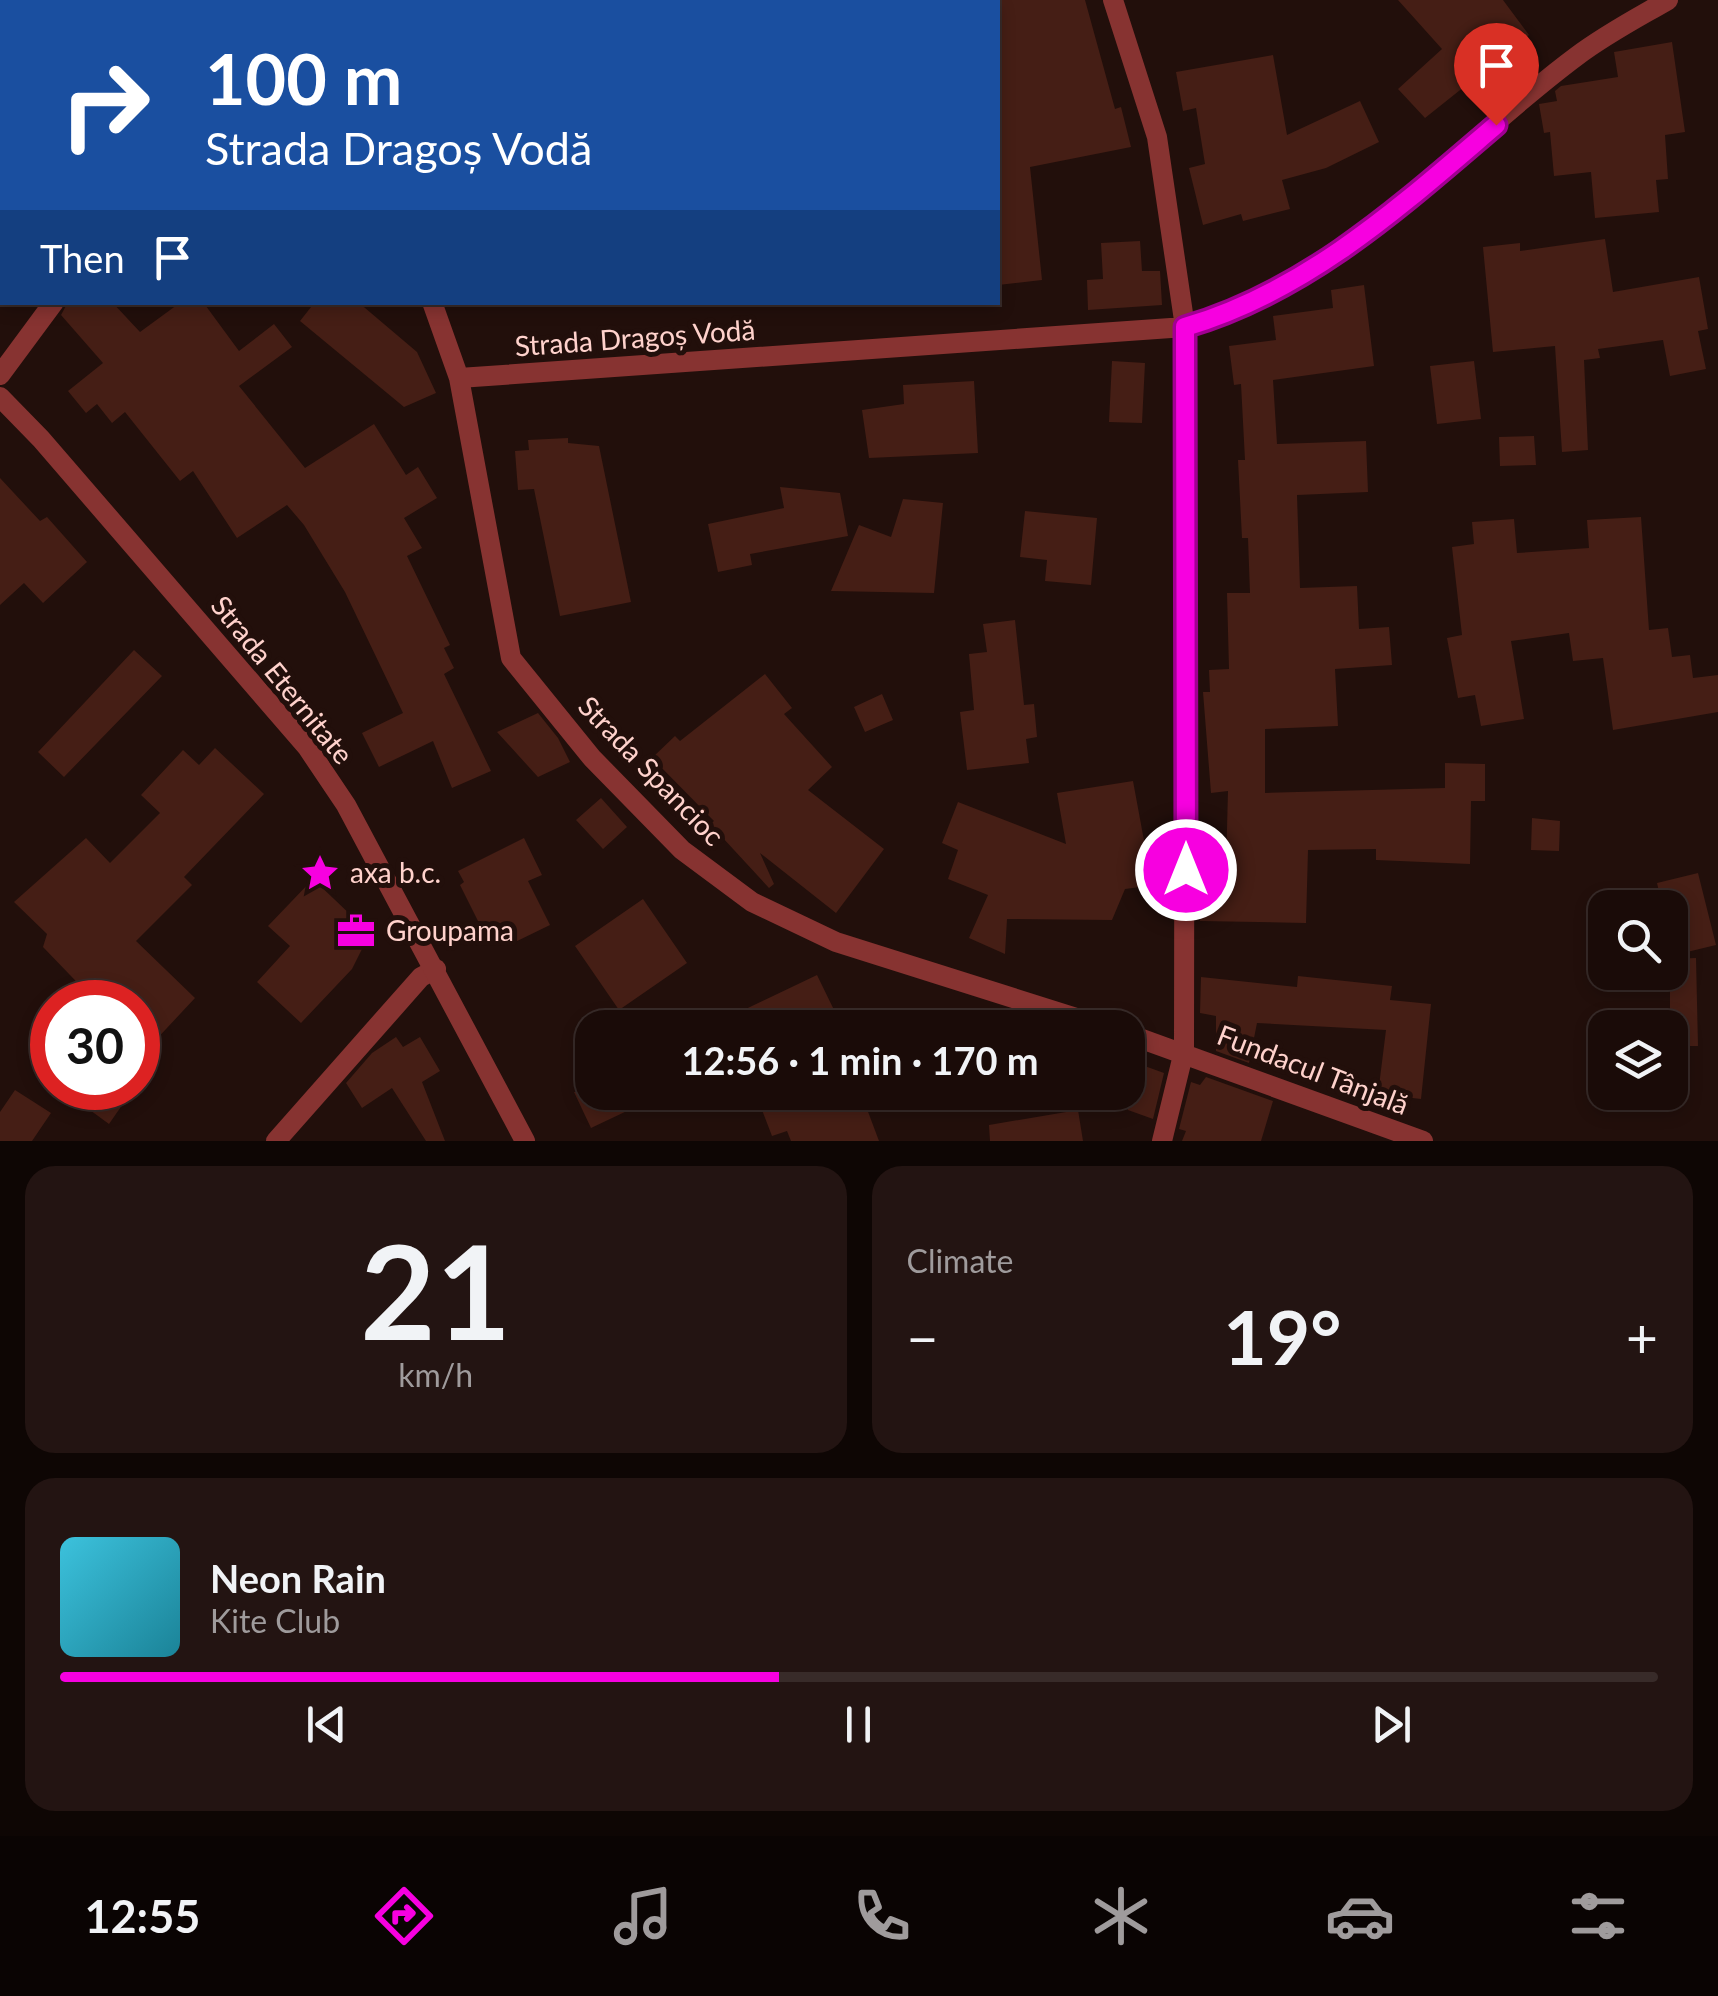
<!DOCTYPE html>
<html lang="en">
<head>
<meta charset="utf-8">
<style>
	:root { --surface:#1a0b08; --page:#231412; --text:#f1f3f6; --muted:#9f9b9c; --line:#382b29; --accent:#f700e0 }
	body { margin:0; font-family:Lato,sans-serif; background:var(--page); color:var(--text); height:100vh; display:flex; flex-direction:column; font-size:38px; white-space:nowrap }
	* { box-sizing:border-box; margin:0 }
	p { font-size:32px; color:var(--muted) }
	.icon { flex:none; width:55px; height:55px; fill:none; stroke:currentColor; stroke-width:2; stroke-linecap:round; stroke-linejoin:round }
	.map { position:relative; height:1141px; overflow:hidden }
	.drawer { display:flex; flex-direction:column; gap:25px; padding:25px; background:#0e0604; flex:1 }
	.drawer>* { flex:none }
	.guide { position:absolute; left:0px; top:0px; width:1000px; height:305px; box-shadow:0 5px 15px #0003,0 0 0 2px var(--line); background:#1a4fa0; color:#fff; overflow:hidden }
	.fabs { position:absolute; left:1588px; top:890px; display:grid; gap:20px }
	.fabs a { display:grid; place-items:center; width:100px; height:100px; border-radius:20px; background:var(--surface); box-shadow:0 5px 15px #0003,0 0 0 2px var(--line); font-size:50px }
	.speed { position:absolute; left:30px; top:980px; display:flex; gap:20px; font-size:50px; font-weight:700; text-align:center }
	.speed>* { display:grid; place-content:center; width:130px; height:130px; border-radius:50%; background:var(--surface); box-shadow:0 5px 15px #0003,0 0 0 2px var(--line); line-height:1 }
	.speed .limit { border:15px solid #d22; background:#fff; color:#111 }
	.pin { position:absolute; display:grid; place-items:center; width:85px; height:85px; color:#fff; margin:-102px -42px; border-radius:50% 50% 50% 0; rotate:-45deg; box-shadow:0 0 10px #0007 }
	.pin .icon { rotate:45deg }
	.me { position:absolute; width:110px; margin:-55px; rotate:0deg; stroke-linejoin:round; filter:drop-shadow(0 0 8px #0008) }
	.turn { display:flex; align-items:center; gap:35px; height:210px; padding:0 40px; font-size:45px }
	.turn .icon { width:130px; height:130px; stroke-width:2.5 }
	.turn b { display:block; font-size:70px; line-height:85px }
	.then { display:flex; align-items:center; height:95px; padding:0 40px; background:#0003; gap:20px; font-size:38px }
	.big { font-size:75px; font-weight:700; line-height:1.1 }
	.drawer .tile { flex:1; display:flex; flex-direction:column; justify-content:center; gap:15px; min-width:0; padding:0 35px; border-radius:30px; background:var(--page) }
	.drawer .dial { align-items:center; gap:0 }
	.dial b { font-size:130px; line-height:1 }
	.song { display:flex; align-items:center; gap:30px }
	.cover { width:120px; height:120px; border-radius:15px; background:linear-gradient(135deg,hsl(190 70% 55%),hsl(190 70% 35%)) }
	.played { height:10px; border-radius:5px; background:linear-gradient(90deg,var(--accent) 45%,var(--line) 45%) }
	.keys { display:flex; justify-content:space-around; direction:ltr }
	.heat { display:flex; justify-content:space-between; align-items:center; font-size:55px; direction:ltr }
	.drawer .tiles { flex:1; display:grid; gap:25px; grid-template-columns:1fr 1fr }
	.tile:last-child { grid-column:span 2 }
	.trip { position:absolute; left:575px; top:1010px; width:570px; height:100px; border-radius:30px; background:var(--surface); box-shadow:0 5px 15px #0003,0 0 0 2px var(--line); font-weight:700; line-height:100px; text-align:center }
	.tab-bar { display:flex; height:160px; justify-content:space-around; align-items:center; background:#0a0403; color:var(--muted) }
	.tab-bar .icon { width:70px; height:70px }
	.tab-bar .selected { color:var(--accent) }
	.tab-bar b { font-size:45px; color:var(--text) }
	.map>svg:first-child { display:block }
	.building { fill:#451e15 }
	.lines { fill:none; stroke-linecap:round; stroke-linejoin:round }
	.minor { stroke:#873331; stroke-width:20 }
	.tertiary { stroke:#873331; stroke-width:20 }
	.route-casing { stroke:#a10092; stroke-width:25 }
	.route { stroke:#f700e0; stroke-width:18 }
	.labels { text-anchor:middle; stroke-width:10; stroke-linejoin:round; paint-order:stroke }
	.street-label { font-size:28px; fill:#ffd2cc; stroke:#220f0b }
	.poi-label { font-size:28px; fill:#ffd2cc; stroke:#220f0b; text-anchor:start }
</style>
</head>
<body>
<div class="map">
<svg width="1718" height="1141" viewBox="0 0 1718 1141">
	<rect width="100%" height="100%" fill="#220f0b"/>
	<!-- building -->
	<path class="building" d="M 998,0 L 1085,0 L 1115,109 L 1121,107 L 1131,147 L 1030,167 L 1042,280 L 998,285 Z
		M 1398,0 L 1503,0 L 1529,35 L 1425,118 L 1398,89 L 1442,49 Z
		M 1672,42 L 1685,132 L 1665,135 L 1668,179 L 1656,180 L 1659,212 L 1595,218 L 1591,172 L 1554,176 L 1550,132 L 1544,133 L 1539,104 L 1557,101 L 1555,91 L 1561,86 L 1618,77 L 1614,52 Z
		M 1273,55 L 1287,135 L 1360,101 L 1379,142 L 1326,168 L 1282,180 L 1290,209 L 1243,221 L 1241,214 L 1203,225 L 1189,168 L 1205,164 L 1196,108 L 1183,111 L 1176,72 Z
		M 1605,239 L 1613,292 L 1699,277 L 1708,329 L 1698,331 L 1706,369 L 1670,376 L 1663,340 L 1598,349 L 1600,358 L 1584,360 L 1588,450 L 1562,452 L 1555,346 L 1493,352 L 1483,247 L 1520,243 L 1520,251 Z
		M 1140,241 L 1142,271 L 1160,271 L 1162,305 L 1088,310 L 1087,280 L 1103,279 L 1101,243 Z
		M 1364,285 L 1374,366 L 1273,380 L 1277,444 L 1366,441 L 1368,492 L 1297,495 L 1300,588 L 1357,586 L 1359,629 L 1389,627 L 1392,665 L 1335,669 L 1338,726 L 1265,729 L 1265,793 L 1445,788 L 1445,763 L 1485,764 L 1485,801 L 1471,801 L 1470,864 L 1376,860 L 1376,849 L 1308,850 L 1306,923 L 1200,921 L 1201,865 L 1226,866 L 1228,791 L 1211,793 L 1203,692 L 1210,692 L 1209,670 L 1229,669 L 1227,593 L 1250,593 L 1248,538 L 1242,538 L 1238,460 L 1245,460 L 1241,384 L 1234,385 L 1229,346 L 1276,340 L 1273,316 L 1333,308 L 1331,290 Z
		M 68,302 L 112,302 L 140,332 L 181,302 L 203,302 L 239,351 L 274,324 L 292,347 L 239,386 L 305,468 L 374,424 L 406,475 L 418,467 L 437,498 L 404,518 L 422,548 L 407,556 L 450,645 L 444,648 L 454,668 L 444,674 L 491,771 L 452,788 L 433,741 L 379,767 L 362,733 L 403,713 L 345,592 L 304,525 L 287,505 L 237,538 L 193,471 L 180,481 L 125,412 L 112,423 L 97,404 L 86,413 L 68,391 L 103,363 L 61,315 Z
		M 315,302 L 358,302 L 417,352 L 436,393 L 404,407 L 300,321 Z
		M 1112,361 L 1145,363 L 1142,423 L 1109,422 Z
		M 1474,361 L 1481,419 L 1437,424 L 1430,366 Z
		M 974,381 L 978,453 L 869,458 L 862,410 L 904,404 L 903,385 Z
		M 1534,436 L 1536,465 L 1500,466 L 1499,437 Z
		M 568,438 L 568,443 L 599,446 L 631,602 L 560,616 L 534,489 L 518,490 L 515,451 L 529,450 L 528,440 Z
		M 0,478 L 40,521 L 47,517 L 87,562 L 43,603 L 24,583 L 0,605 Z
		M 780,487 L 840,493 L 848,536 L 750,554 L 752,565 L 718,572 L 708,524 L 784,508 Z
		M 903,499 L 943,503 L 934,593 L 831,591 L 859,525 L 891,537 Z
		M 1025,511 L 1097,518 L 1091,585 L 1045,581 L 1047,560 L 1020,557 Z
		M 1641,517 L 1649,630 L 1668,628 L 1672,657 L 1690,655 L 1693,678 L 1718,675 L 1718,712 L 1613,730 L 1603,658 L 1573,661 L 1569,633 L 1511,641 L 1524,719 L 1481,726 L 1475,695 L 1458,698 L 1447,638 L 1462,635 L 1452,547 L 1474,544 L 1472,522 L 1514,519 L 1517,553 L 1589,548 L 1587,520 Z
		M 1015,620 L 1024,705 L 1034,704 L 1037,737 L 1026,739 L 1029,763 L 967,770 L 960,712 L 974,710 L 969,654 L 987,652 L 983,624 Z
		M 134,650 L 162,676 L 64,777 L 38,752 Z
		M 765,674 L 792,708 L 784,714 L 832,767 L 808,790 L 884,849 L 836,913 L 760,853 L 774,884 L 769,888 L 710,824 L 714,821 L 652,758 L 675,736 L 680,741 Z
		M 882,694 L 893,720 L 865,732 L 854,707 Z
		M 538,713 L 558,738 L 570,762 L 538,777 L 497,732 Z
		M 215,748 L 264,794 L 184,877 L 192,885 L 136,941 L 195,998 L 138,1059 L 138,1002 L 96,1002 L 43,947 L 47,934 L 14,902 L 86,838 L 110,863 L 160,813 L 141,795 L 183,750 L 199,765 Z
		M 1133,781 L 1150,873 L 1138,875 L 1140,887 L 1125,889 L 1112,920 L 1007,919 L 1005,954 L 969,938 L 988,895 L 948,879 L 958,850 L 942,843 L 958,802 L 1066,844 L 1057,793 Z
		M 601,798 L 627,827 L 603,849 L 576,820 Z
		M 1532,818 L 1560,821 L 1559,851 L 1531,850 Z
		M 524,838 L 542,875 L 528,881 L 550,925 L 511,944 L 504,931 L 487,939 L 460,885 L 464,882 L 458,871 Z
		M 1698,873 L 1716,945 L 1687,952 L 1679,921 L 1670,923 L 1670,908 L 1663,908 L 1657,883 Z
		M 313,879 L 355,919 L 363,947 L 352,969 L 301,1023 L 257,982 L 290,946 L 268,926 Z
		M 643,899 L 687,963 L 619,1010 L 575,946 Z
		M 1696,958 L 1698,1046 L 1670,1046 L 1670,959 Z
		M 817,975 L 836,1014 L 808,1028 L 706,1028 Z
		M 1298,976 L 1392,986 L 1390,1000 L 1431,1004 L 1421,1099 L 1378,1094 L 1386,1030 L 1257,1023 L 1249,1063 L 1216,1051 L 1216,1016 L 1200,1013 L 1201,977 L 1297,987 Z
		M 396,1037 L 403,1047 L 420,1037 L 440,1071 L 422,1082 L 445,1141 L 426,1141 L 392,1088 L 362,1108 L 346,1083 L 372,1053 Z
		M 1128,1060 L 1164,1073 L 1153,1119 L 1128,1110 Z
		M 1206,1077 L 1273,1101 L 1261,1141 L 1182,1141 L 1186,1131 L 1179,1129 L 1191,1082 L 1200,1085 Z
		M 95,1088 L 134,1088 L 109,1124 L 83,1105 Z
		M 15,1090 L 51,1113 L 32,1141 L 0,1141 L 0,1112 Z
		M 574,1092 L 667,1092 L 591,1128 Z
		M 755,1092 L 842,1092 L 848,1107 L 864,1101 L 879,1141 L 791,1141 L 787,1131 L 772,1136 Z
		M 1078,1110 L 1083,1141 L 990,1141 L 989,1125 Z"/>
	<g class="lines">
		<!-- minor -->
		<path class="minor" d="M 325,0 L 326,2
			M 1113,0 L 1157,137 L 1185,327 L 1184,1051 L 1162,1141
			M 273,2 L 275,0
			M 432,302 L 459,378 L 511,658 L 592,758 L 682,850 L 752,902 L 836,942 L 1108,1028
			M 0,375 L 54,302
			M 459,378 L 1185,327 C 1352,278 1445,154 1577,56 C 1606,34 1637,18 1668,0
			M 1128,1034 L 1423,1141
			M 276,1141 L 421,977 L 436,969"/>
		<!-- tertiary -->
		<path class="tertiary" d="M 0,397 L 41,439 L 307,747 L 346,805 L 525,1141"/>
	</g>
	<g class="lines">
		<!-- route casing -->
		<g class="route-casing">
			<path id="route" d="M 1186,870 L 1185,327 C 1308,291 1401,206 1496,125"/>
		</g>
		<!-- route -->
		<use href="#route" class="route"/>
	</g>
	<!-- icons -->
	<defs>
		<g id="sight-bare" transform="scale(3)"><path d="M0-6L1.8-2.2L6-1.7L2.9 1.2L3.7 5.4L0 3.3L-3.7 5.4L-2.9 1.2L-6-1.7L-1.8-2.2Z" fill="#f700e0" stroke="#220f0b" stroke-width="2.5" paint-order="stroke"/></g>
		<g id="office-bare" transform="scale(3)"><path d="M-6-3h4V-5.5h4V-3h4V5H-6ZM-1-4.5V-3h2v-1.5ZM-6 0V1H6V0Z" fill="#f700e0" stroke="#220f0b" stroke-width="2.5" paint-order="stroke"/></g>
	</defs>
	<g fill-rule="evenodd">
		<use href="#sight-bare" x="320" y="873"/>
		<use href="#office-bare" x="356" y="931"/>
	</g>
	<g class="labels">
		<!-- street labels -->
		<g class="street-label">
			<text transform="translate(635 338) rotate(-4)" y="10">Strada Dragoș Vodă</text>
			<text transform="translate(282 680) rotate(51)" y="10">Strada Eternitate</text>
			<text transform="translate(651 771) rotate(46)" y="10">Strada Spancioc</text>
			<text transform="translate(1313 1070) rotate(21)" y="10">Fundacul Tânjală</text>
		</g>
		<!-- poi labels -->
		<g class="poi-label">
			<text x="350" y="883">axa b.c.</text>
			<text x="386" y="941">Groupama</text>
		</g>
	</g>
</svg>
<div class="fabs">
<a><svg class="icon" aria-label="search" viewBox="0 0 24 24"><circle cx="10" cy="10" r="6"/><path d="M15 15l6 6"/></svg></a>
<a><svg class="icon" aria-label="layers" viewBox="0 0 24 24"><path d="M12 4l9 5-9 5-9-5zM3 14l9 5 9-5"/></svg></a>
</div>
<div class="speed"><div class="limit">30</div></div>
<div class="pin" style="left:1496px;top:125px;background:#d93025"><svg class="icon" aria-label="arrive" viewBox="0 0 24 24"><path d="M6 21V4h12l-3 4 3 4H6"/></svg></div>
<svg class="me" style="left:1186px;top:870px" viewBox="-20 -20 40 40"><circle r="17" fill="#f700e0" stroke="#fff" stroke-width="3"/><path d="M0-11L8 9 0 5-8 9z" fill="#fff"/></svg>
<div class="trip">12:56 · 1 min · 170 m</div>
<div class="guide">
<div class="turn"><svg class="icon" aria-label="right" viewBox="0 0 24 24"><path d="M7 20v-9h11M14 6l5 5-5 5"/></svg><div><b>100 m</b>Strada Dragoș Vodă</div></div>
<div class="then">Then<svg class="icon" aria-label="arrive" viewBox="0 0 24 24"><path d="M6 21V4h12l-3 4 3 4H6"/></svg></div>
</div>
</div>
<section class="drawer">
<div class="tiles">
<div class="tile dial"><b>21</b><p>km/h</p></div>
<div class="tile"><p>Climate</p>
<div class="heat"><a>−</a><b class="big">19°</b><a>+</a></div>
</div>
<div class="tile">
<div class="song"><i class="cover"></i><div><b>Neon Rain</b><p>Kite Club</p></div></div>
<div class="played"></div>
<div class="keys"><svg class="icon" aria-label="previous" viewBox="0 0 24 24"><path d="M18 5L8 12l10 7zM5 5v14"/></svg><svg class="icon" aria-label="pause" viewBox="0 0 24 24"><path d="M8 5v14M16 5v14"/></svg><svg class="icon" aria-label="next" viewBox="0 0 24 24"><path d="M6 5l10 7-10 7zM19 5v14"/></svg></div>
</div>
</div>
</section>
<nav class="tab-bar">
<b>12:55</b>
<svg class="icon selected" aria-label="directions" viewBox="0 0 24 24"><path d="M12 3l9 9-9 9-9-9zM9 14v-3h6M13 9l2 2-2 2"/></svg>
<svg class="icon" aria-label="music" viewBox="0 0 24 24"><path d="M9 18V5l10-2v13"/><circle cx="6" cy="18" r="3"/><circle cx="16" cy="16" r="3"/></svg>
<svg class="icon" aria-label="phone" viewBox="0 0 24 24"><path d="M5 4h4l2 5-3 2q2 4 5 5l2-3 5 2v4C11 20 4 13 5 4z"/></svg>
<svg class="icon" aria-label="climate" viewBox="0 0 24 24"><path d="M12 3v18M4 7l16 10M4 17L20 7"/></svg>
<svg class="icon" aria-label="car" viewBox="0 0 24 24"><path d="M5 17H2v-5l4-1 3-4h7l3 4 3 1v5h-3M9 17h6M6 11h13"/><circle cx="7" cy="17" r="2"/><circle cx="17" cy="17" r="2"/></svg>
<svg class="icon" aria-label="filters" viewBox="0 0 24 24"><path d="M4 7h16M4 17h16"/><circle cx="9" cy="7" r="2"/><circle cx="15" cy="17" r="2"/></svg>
</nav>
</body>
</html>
